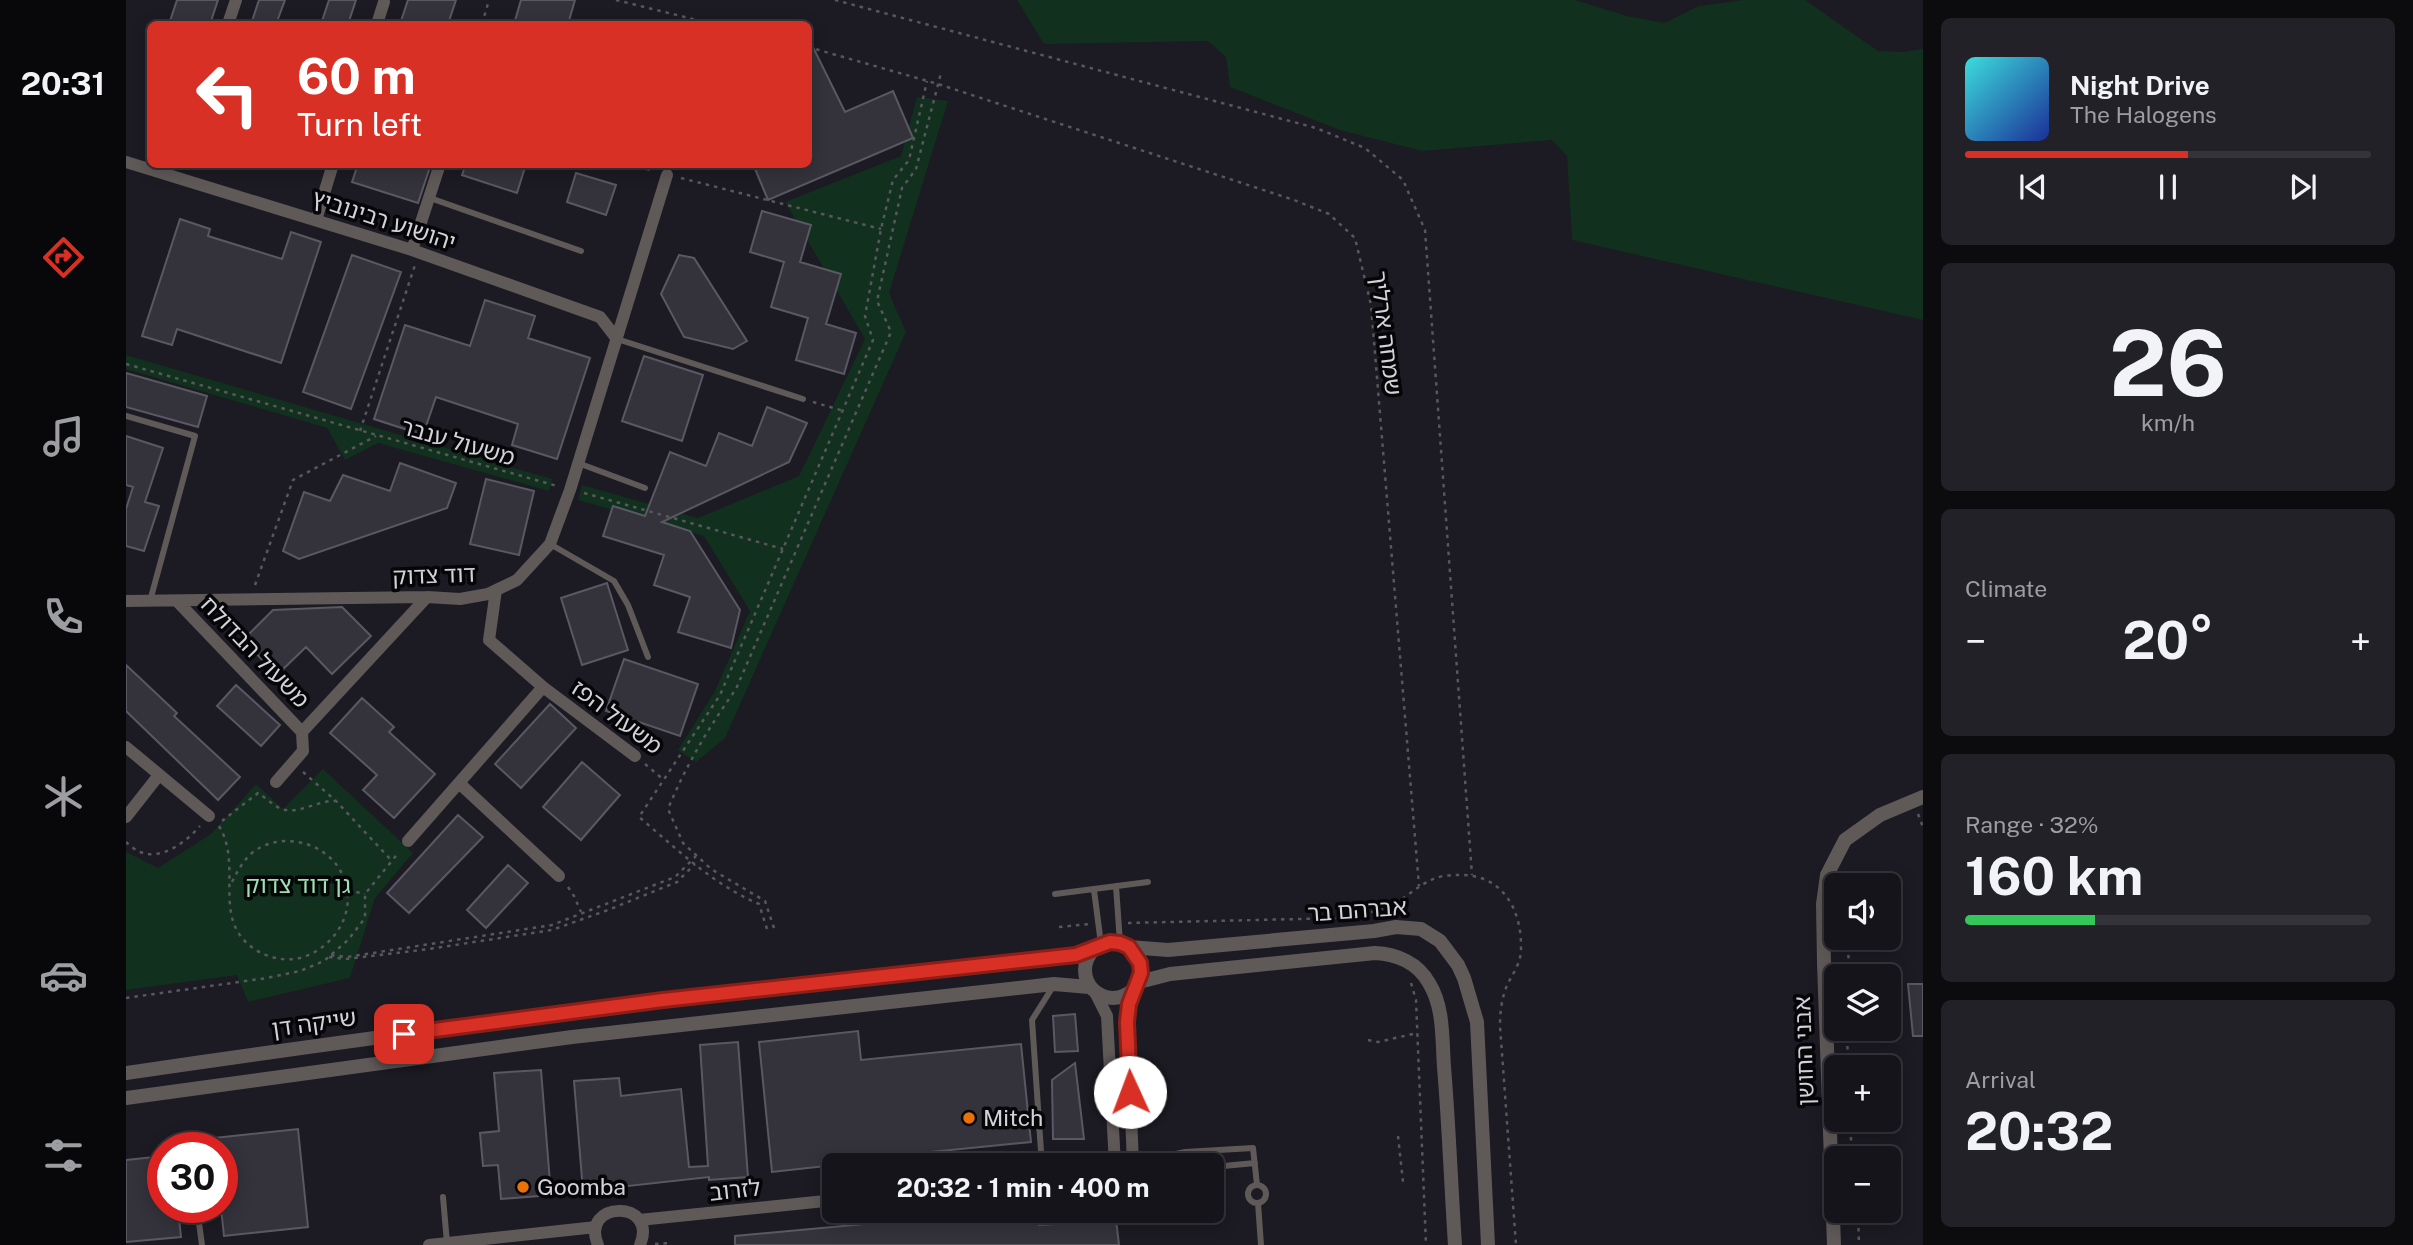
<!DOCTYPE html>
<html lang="en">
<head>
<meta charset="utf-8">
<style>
	:root { --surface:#15141a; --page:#222127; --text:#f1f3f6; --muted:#9d9ea2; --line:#343339; --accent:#d93025 }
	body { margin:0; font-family:"Public Sans","Noto Sans Hebrew",sans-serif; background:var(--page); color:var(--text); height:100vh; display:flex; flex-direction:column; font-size:26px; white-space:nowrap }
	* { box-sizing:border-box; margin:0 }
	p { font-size:23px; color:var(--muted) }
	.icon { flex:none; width:38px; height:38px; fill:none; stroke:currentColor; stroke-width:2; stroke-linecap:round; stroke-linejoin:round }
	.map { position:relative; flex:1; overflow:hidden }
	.side { display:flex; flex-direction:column; gap:18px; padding:18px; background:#0c0b0e; width:490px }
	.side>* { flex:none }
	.banner { position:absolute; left:21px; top:21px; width:665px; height:147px; border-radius:10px; box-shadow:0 4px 18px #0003,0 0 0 2px var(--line); background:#d93025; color:#fff; overflow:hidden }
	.fabs { position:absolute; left:1698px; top:873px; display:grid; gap:14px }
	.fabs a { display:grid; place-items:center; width:77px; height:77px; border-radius:10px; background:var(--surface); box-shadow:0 4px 18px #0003,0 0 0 2px var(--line); font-size:35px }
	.speed { position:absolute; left:21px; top:1132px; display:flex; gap:14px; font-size:35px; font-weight:700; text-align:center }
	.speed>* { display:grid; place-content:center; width:91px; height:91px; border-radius:50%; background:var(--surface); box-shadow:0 4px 18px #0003,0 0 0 2px var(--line); line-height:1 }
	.speed .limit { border:10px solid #d22; background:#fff; color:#111 }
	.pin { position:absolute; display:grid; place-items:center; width:60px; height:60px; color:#fff; margin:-30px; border-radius:14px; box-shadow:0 4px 10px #0006 }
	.me { position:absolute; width:77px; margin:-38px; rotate:358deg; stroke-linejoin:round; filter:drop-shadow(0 0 5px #0008) }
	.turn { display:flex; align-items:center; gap:24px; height:147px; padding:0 35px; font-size:32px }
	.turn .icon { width:91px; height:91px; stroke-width:2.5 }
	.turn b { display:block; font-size:49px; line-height:60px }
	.big { font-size:52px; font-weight:700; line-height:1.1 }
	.side .widget { flex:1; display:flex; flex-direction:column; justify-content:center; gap:10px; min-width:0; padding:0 24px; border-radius:10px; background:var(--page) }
	.side .dial { align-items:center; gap:0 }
	.dial b { font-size:91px; line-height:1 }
	.song { display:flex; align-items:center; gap:21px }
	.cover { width:84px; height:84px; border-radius:10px; background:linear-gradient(135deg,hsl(180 70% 55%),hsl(230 70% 35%)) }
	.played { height:7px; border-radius:4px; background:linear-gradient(90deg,var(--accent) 55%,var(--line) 55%) }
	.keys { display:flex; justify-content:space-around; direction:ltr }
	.heat { display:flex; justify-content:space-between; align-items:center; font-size:38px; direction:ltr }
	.charge { height:10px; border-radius:5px; background:linear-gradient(90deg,#34c759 32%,var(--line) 0) }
	.trip { position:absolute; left:696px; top:1153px; width:402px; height:70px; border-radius:10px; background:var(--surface); box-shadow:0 4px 18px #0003,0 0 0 2px var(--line); font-weight:700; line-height:70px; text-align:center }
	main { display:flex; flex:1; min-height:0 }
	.tab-bar { display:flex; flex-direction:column; width:126px; justify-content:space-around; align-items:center; background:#08080a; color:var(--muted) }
	.tab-bar .icon { width:49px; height:49px }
	.tab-bar .selected { color:var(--accent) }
	.tab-bar b { font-size:32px; color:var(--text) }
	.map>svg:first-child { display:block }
	.green { fill:#11301d }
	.building { fill:#34323b; stroke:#5a5863; stroke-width:2 }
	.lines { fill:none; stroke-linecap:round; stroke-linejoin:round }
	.path { stroke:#59575e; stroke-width:2.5; stroke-dasharray:3.5 5; stroke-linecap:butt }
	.service { stroke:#5f5958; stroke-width:6 }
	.minor { stroke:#5f5958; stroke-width:12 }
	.tertiary { stroke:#5f5958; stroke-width:14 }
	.route-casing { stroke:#8d1f18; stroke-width:18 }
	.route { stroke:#d93025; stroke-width:12 }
	.food-dot { fill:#e8710a; stroke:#060609; stroke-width:2.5 }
	.labels { text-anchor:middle; stroke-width:7; stroke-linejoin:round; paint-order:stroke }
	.street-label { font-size:23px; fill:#d3d2d8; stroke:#060609 }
	.park-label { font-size:23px; fill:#9ee0b2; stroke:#060609 }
	.poi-label { font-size:23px; fill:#d3d2d8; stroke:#060609; text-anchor:start }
</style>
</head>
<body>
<main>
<nav class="tab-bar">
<b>20:31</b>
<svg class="icon selected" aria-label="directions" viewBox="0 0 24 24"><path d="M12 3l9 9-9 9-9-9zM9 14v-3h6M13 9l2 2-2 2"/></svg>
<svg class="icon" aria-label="music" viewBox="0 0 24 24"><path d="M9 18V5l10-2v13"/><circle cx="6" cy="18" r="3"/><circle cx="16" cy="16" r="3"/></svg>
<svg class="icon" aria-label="phone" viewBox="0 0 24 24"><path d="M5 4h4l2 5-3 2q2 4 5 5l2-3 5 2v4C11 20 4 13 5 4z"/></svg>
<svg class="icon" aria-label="climate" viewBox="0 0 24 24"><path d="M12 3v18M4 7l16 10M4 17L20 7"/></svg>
<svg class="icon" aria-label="car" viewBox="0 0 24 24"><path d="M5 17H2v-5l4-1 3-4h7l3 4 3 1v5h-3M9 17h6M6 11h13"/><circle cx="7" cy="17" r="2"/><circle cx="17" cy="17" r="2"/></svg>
<svg class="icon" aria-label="filters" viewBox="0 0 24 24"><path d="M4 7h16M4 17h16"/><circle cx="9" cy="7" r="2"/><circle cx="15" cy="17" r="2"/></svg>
</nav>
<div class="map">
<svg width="1797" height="1245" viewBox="0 0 1797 1245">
	<rect width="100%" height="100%" fill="#1c1a22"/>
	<!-- green -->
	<path class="green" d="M 891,0 L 1449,0 L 1501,16 L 1539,23 L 1573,6 L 1617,0 L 1679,0 L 1752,51 L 1776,52 L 1797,49 L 1797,320 L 1446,240 L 1441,156 L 1426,140 L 1296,151 L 1214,130 L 1104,87 L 1100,57 L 1082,41 L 918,44 Z
		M 791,97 L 822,101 L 763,293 L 780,332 L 599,738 L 570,762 L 552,750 L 589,691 L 624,611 L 578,536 L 452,500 L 456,485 L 572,518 L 673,476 L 739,339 L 659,202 L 775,156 Z
		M 0,355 L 426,479 L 423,491 L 252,443 L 219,460 L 201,428 L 0,369 Z
		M 197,769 L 287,853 L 249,898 L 224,978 L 122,1002 L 111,975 L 0,990 L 0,852 L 32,868 L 85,834 L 130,784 L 157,809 Z"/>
	<!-- building -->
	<path class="building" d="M 51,0 L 92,0 L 84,24 L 43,24 Z
		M 133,0 L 159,0 L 150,24 L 125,24 Z
		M 203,0 L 230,0 L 222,24 L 195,24 Z
		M 282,0 L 330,0 L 322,24 L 274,24 Z
		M 395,0 L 449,0 L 442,24 L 388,24 Z
		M 682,37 L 719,112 L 767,91 L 787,138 L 642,200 L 627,164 L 682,164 Z
		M 232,164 L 305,164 L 292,203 L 226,182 Z
		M 340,164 L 400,164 L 391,193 L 336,175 Z
		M 450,173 L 490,185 L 480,215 L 441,202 Z
		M 636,211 L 685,225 L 674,262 L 715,274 L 700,324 L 730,333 L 718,374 L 670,360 L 682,318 L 645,307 L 658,262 L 624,252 Z
		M 54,219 L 84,229 L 82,236 L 156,259 L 165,232 L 195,242 L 155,363 L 51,329 L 46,345 L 16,336 Z
		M 226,255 L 275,272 L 225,409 L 177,392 Z
		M 553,255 L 568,258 L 621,341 L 607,349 L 558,337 L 535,294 Z
		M 359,300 L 409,316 L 402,338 L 464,358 L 431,459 L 386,445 L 392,424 L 310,397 L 297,435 L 248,419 L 279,325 L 344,346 Z
		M 518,356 L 577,375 L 556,441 L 496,421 Z
		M 0,373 L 81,396 L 72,427 L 0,407 Z
		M 641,407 L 681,423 L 663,462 L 536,522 L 564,531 L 614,610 L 605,648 L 552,632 L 564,597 L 528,585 L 538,555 L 477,536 L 487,506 L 519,516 L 544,452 L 580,466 L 593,433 L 626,446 Z
		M 0,436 L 37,448 L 19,502 L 33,506 L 18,551 L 0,546 L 0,509 L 7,487 L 0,485 Z
		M 274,463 L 330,483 L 321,508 L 173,559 L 157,551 L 178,492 L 204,501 L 217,475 L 264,491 Z
		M 360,479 L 408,491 L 393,555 L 344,544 Z
		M 481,583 L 502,650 L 456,665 L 435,598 Z
		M 216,607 L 245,636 L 206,674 L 180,647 L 151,675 L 117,640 L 147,610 Z
		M 498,659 L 572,684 L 554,736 L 480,711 Z
		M 0,665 L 51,713 L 48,716 L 114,777 L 92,800 L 0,711 Z
		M 110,685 L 154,725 L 135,746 L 91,706 Z
		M 236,698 L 268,727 L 263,732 L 309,774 L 268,818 L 237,790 L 251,775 L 204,733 Z
		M 424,704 L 450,728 L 395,788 L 369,764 Z
		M 456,762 L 494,795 L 455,840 L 417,807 Z
		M 332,815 L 357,837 L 283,913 L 261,893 Z
		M 382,865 L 402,883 L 360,928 L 341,910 Z
		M 1782,984 L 1797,984 L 1797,1036 L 1787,1036 Z
		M 949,1014 L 952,1051 L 929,1052 L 927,1016 Z
		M 732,1031 L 735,1060 L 895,1044 L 905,1142 L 745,1158 L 745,1161 L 646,1172 L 633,1042 Z
		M 612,1042 L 622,1177 L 583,1180 L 583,1177 L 457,1191 L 448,1081 L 493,1078 L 495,1096 L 555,1089 L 563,1167 L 582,1166 L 574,1045 Z
		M 949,1063 L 958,1139 L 927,1139 L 926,1080 Z
		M 415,1070 L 425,1195 L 375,1199 L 372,1165 L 357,1166 L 354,1133 L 373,1131 L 368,1073 Z
		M 172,1129 L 182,1227 L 98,1236 L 95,1208 L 96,1148 L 71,1148 L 70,1140 Z
		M 37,1156 L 37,1208 L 52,1208 L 55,1237 L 0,1242 L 0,1160 Z
		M 880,1211 L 911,1211 L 913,1225 L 929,1224 L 929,1211 L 989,1211 L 993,1245 L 609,1245 L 609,1236 Z"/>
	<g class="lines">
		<!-- path -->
		<path class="path" d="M 490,0 L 587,24
			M 709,0 L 1190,128 L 1239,148 L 1277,180 L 1299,230 L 1346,875
			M 356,24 L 363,0
			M 682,47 L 812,84 L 1168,200 L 1203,214 L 1229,238 L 1245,305 L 1293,886
			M 504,164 L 528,171
			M 555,178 L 755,229
			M 0,364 L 431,486
			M 687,402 L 718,411
			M 234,431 L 289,265
			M 458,493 L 657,549
			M 129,585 L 167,480 L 250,436
			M 519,764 L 538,780
			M 177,772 L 210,801 L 266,861
			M 1792,814 L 1797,827
			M 96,821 L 132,793 C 140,798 147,805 155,809 C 173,815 191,800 210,801
			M 93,826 C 115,862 91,907 116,938 C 129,954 154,963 174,958 C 211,948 235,906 214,870 C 197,841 153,831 126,853 C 116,862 111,872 105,884
			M 0,842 C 4,846 9,850 14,852 C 36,861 61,841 74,826
			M 442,887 L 448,896 L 455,912
			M 222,890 L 239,894
			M 1229,917 C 1244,913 1260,908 1274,900 C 1284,894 1294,885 1305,880 C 1313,876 1323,875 1331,875 C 1376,873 1396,909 1395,949 C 1395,967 1382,978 1378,994 C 1375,1004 1374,1015 1374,1026 L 1390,1245
			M 1002,923 L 1215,918
			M 933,927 L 964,924
			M 648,928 L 639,901 L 585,869 L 557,843 L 542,809 C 560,765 583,727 610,689 L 765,332 L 751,301 L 776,188 L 790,169 L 815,73
			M 641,929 L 633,904 C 586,884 551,849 513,817 L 594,695 L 747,340 L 739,316 L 755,229 L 767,180 L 783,160 L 801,81
			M 1721,938 L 1724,976
			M 205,955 L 221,957 L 426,925 L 549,877 L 570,856
			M 203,957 L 220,959 L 303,949 L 426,930 L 482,910 L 551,882 L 569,864
			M 1285,983 L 1290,1000 L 1300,1245
			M 0,998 L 141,978 L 174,971 L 198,961 L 222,940 L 239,918 L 239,894 L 273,852
			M 1721,1029 L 1722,1068
			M 1242,1040 L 1252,1042 L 1291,1033
			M 1725,1120 L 1725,1158
			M 1272,1136 L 1277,1182
			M 1732,1211 L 1733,1245
			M 529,1244 L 543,1243"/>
		<!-- service -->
		<path class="service" d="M 304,198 L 455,251
			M 491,339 L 677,399
			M 0,416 L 69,436 L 24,601
			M 452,463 L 519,488
			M 424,544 L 488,581 L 502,605 L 522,657
			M 990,886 L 994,943
			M 968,890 L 975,944
			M 929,894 L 1022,882
			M 64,1144 L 64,1148
			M 1007,1163 L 1059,1152 L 1127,1148 L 1131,1185
			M 1012,1163 L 1033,1166
			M 916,1166 L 906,1020 L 928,985
			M 1087,1167 L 1129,1163
			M1122 1194a9 9 0 1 1 18 0a9 9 0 1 1-18 0Z
			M 317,1197 L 321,1243
			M 1132,1203 L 1135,1245
			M 71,1208 L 76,1245"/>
		<!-- minor -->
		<path class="minor" d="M 102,24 L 110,0
			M 251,24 L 258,2
			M 0,162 L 286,250 L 474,317 L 491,339
			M 190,220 L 207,164
			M 286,250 L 314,164
			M 0,601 L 301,597 L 334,599 L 362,594 L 391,580 L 424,544 L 444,490 L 541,175
			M 51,601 L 176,732 L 177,751 L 150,782
			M 417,687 L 509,756
			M 176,732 L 301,597
			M 0,747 L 83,816
			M 333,783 L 433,876
			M 0,817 L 33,775
			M 282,841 L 417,687 L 363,640 L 370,590
			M 970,994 L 981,1016 L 989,1165
			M 985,1166 L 1007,1163 L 1001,1022 L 1007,990
			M 513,1220 L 709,1200
			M 303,1245 L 470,1227
			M 472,1245 C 453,1200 533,1199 514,1245"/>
		<!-- tertiary -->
		<path class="tertiary" d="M959 970a28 28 0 1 1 56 0a28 28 0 1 1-56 0Z
			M 1003,947 L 1042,950 L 1248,931 L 1270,927 L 1295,929 L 1314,941 L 1332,965 L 1338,978 L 1351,1022 L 1362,1245
			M 1013,982 L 1044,974 L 1249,953 C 1271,954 1292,963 1303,983 C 1318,1007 1316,1039 1318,1067 C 1323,1126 1325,1186 1329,1245
			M 0,1073 C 316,1027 632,986 950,955 L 967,950
			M 0,1098 L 446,1037 L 928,984 L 963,987
			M 1708,1245 L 1698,963 L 1697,904 L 1701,875 L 1719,840 L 1754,815 L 1797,797"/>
	</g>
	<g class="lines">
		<!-- route casing -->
		<g class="route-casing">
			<path id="route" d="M 278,1034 L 537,1000 L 950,955 L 984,942 L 994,943 L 1003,947 L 1014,963 L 1015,973 L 1003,1004 L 1001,1022 L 1004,1092"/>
		</g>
		<!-- route -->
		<use href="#route" class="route"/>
	</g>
	<!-- markers -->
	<g class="food-dot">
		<circle cx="843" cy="1118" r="7"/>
		<circle cx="397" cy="1187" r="7"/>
	</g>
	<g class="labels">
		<!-- street labels -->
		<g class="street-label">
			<text transform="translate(258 220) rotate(18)" y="8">יהושוע רבינוביץ</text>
			<text transform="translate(1260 333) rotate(83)" y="8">שמחה ארליך</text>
			<text transform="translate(332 442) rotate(16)" y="8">משעול ענבר</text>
			<text transform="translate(308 575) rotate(-2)" y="8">דוד צדוק</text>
			<text transform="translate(129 652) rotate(46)" y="8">משעול הבדולח</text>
			<text transform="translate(491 717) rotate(37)" y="8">משעול הפז</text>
			<text transform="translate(1231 910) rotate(-4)" y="8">אברהם בר</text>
			<text transform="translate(188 1023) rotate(-8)" y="8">שייקה דן</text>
			<text transform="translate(1678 1051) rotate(-92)" y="8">אבני החושן</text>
			<text transform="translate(609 1190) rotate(-6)" y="8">לזרוב</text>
		</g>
		<!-- park labels -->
		<g class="park-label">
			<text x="172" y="893">גן דוד צדוק</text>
		</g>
		<!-- poi labels -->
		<g class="poi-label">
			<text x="857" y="1126">Mitch</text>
			<text x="411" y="1195">Goomba</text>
		</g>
	</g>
</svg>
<div class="fabs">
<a><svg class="icon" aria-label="sound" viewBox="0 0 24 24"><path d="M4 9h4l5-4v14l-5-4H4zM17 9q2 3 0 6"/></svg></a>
<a><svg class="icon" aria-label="layers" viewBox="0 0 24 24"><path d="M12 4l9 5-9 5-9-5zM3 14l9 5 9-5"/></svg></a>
<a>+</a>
<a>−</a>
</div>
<div class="speed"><div class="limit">30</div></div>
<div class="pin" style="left:278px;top:1034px;background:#d93025"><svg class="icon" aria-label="arrive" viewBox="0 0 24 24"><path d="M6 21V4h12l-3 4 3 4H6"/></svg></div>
<svg class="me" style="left:1004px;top:1092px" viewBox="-20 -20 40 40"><circle r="19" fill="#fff"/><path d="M0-13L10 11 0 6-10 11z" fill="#d93025"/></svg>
<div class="trip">20:32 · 1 min · 400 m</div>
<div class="banner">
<div class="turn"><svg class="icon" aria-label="left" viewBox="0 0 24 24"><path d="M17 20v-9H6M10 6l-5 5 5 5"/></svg><div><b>60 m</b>Turn left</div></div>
</div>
</div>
<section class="side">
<div class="widget">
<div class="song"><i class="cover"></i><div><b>Night Drive</b><p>The Halogens</p></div></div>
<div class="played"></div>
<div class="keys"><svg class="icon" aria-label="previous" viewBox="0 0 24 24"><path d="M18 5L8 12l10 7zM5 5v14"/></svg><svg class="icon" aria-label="pause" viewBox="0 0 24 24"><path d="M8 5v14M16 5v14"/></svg><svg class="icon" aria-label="next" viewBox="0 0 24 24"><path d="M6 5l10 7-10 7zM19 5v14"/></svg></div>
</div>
<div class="widget dial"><b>26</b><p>km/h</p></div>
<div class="widget"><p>Climate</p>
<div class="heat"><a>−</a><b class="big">20°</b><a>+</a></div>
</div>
<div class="widget"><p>Range · 32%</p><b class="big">160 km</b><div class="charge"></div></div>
<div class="widget"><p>Arrival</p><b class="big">20:32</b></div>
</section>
</main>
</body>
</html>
